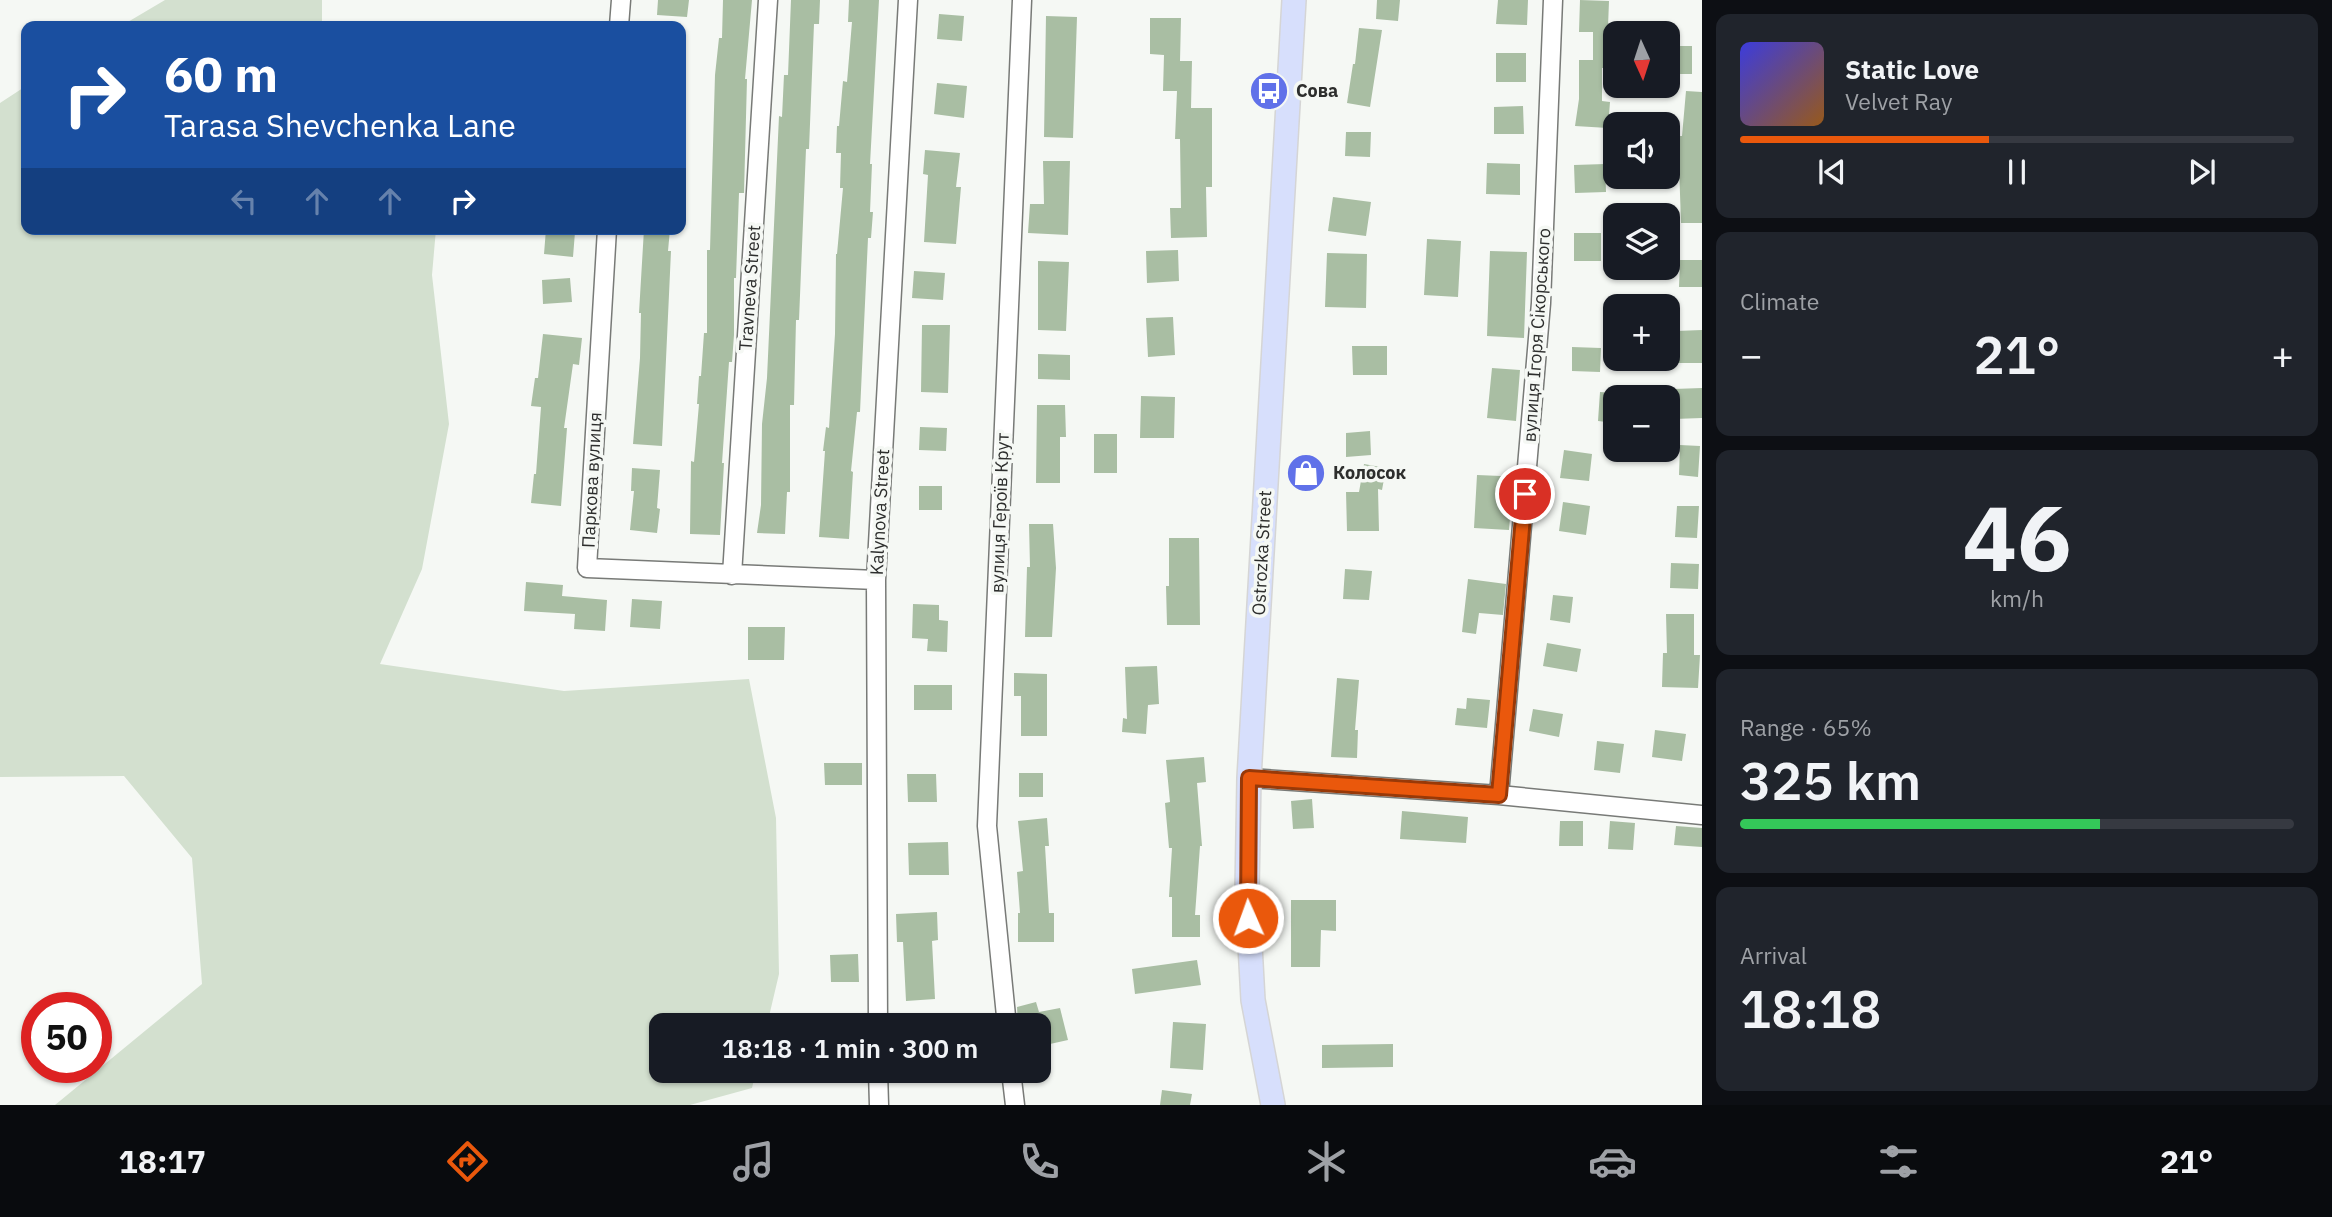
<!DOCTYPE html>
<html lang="en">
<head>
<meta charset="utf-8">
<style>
	:root { --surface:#171b24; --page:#20242c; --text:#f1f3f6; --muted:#9ea1a6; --line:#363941; --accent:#ea580c }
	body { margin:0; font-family:"IBM Plex Sans",sans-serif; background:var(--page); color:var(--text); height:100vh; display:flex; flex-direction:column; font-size:26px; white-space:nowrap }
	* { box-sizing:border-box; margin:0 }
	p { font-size:23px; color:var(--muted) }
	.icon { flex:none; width:38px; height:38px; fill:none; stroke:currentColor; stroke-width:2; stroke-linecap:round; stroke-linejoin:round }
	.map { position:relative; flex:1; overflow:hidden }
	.drawer { display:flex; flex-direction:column; gap:14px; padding:14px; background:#0d0f14; width:630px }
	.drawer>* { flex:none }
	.top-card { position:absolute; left:21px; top:21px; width:665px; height:214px; border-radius:14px; box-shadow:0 2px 5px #0004; background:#1a4fa0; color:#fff; overflow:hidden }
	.needle { width:46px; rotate:177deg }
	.buttons { position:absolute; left:1603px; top:21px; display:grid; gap:14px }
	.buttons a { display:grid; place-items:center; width:77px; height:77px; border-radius:14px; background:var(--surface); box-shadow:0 2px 5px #0004; font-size:35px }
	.speed { position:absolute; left:21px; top:992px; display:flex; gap:14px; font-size:35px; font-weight:700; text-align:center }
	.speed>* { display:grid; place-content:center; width:91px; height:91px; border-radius:50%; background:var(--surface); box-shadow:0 2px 5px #0004; line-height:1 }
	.speed .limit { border:10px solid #d22; background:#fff; color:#111 }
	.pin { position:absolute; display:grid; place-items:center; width:60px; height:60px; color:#fff; margin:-30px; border:4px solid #fff; border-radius:50%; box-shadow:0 2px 7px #0007 }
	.me { position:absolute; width:77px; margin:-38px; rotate:358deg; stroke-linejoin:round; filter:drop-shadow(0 0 5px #0008) }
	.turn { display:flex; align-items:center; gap:24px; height:147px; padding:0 28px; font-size:32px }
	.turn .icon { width:91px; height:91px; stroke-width:2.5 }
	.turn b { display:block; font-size:49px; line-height:60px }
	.lanes { display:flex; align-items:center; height:66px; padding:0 28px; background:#0003; justify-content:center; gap:35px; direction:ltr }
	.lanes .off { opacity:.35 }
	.big { font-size:52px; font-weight:600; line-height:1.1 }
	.drawer .card { flex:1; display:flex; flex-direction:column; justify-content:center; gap:10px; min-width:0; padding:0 24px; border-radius:14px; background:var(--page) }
	.drawer .dial { align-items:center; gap:0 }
	.dial b { font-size:91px; line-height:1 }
	.song { display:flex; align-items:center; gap:21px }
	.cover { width:84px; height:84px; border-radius:10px; background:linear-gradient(135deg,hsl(240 70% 55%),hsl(30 70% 35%)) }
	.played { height:7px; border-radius:4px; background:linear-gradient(90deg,var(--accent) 45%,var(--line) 45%) }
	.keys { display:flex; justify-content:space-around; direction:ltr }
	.heat { display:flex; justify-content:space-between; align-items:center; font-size:38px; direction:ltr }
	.charge { height:10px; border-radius:5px; background:linear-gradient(90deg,#34c759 65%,var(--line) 0) }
	.trip { position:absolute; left:649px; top:1013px; width:402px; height:70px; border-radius:14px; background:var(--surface); box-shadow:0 2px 5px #0004; font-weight:600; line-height:70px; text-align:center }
	.tabs { display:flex; height:112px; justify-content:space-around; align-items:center; background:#090b0e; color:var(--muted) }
	.tabs .icon { width:49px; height:49px }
	.tabs .active { color:var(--accent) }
	.tabs b { font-size:32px; color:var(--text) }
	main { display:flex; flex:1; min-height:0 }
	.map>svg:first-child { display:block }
	.green { fill:#d3e0cf }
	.building { fill:#a9bea3 }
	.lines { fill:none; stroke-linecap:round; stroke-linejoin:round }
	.minor-casing { stroke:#787a77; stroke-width:21 }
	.major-casing { stroke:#d5d5d5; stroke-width:26 }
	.minor { stroke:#fff; stroke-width:18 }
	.major { stroke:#d7dffc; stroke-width:23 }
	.route-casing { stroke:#983908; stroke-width:18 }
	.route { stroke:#ea580c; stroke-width:12 }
	.labels { text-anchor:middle; stroke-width:7; stroke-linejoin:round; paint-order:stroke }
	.poi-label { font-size:18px; font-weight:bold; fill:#2d2e2d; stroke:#f5f8f4; text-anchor:start }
	.street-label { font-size:18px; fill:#2d2e2d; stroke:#f5f8f4 }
</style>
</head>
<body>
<main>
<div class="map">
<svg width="1702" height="1105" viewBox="0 0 1702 1105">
	<rect width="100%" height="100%" fill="#f5f8f4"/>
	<!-- green -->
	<path class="green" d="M 165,0 L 322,0 L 322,26 L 121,26 Z
		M 26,86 L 26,229 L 436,229 L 432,275 L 449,424 L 422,569 L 380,664 L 564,691 L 749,679 L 776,818 L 779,974 L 767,1025 L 662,1026 L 662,1071 L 756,1071 L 752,1088 L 690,1105 L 55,1105 L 202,984 L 192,858 L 124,776 L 0,777 L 0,103 Z"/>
	<!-- building -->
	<path class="building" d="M 658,0 L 689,0 L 687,17 L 657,15 Z
		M 723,0 L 752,0 L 745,79 L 747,79 L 744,193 L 739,193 L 736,278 L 734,278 L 734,335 L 732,362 L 729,362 L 722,463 L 724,463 L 720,535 L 690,534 L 691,461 L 694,462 L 699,404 L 697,404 L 699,376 L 701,376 L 704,333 L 707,333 L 707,250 L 710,250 L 715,75 L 719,38 L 722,38 Z
		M 791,0 L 820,0 L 819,24 L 814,24 L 809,149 L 806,149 L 799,320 L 796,320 L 794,405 L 790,405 L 790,492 L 787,492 L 785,534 L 757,533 L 761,505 L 762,424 L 767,378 L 779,116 L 782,117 L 784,75 L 788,75 Z
		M 849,0 L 879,0 L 870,164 L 872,164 L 870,212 L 873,212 L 871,238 L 868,238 L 860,412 L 857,412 L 851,471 L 853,472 L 849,539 L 819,537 L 825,451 L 823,451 L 826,427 L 829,428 L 835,334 L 836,254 L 837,254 L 843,188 L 840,188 L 841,153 L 836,153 L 837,126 L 839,126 L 843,81 L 847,82 L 852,22 L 848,22 Z
		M 1377,0 L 1400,0 L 1398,21 L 1376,19 Z
		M 1498,0 L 1528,0 L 1527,25 L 1496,24 Z
		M 1580,0 L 1609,1 L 1607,53 L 1615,53 L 1615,68 L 1602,68 L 1602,101 L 1610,102 L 1608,128 L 1575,126 L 1579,99 L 1579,60 L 1593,60 L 1593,32 L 1579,32 Z
		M 939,14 L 964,16 L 962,41 L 937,39 Z
		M 1046,16 L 1077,17 L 1073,138 L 1044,137 Z
		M 1150,18 L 1181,18 L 1180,61 L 1192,61 L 1191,108 L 1212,108 L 1212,187 L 1206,187 L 1207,237 L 1171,238 L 1170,208 L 1181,208 L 1180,139 L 1175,139 L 1177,91 L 1163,91 L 1164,55 L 1150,54 Z
		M 1359,28 L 1382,30 L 1370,107 L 1347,103 L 1353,64 L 1355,64 Z
		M 1669,46 L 1692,46 L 1692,74 L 1668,74 Z
		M 1496,53 L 1526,53 L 1526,82 L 1496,82 Z
		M 937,83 L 967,86 L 964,118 L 934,114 Z
		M 1686,91 L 1702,92 L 1702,223 L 1681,223 L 1678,136 L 1682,136 Z
		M 1523,106 L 1524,134 L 1494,134 L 1494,107 Z
		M 1346,132 L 1371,132 L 1370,157 L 1345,156 Z
		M 925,150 L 960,153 L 956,187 L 961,187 L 956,244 L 924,242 L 928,175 L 923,174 Z
		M 1043,161 L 1070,161 L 1068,235 L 1028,233 L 1030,204 L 1044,204 Z
		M 1487,163 L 1520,164 L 1520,195 L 1486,194 Z
		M 1605,164 L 1606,192 L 1575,193 L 1574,165 Z
		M 1333,197 L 1371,202 L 1366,236 L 1328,231 Z
		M 546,229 L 575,232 L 573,257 L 544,254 Z
		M 644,229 L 670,229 L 668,251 L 671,251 L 662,446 L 633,444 L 640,358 L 641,313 L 639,313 Z
		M 1574,233 L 1601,233 L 1601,261 L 1574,261 Z
		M 1427,239 L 1461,241 L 1458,297 L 1424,295 Z
		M 1178,250 L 1179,281 L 1147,283 L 1146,251 Z
		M 1490,251 L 1527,252 L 1524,338 L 1487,336 Z
		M 1327,253 L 1367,254 L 1366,308 L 1325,307 Z
		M 1680,260 L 1702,260 L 1702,287 L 1679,287 Z
		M 1038,261 L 1069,262 L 1066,331 L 1038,330 Z
		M 914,271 L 945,273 L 943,300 L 912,298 Z
		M 570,278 L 572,302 L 543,304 L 542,280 Z
		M 1173,317 L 1175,355 L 1148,357 L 1146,318 Z
		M 922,325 L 950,325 L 948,393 L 921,392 Z
		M 1702,330 L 1702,363 L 1677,363 L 1676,331 Z
		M 543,334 L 582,338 L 579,365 L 573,364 L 564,428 L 567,428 L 561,506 L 531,503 L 534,474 L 536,474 L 541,407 L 531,406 L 535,378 L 538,378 Z
		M 1352,346 L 1387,346 L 1387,375 L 1353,375 Z
		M 1572,347 L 1601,348 L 1600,372 L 1572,371 Z
		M 1038,354 L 1070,355 L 1070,380 L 1038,379 Z
		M 1492,368 L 1520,370 L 1516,421 L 1487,418 Z
		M 1702,388 L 1702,418 L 1674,419 L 1673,389 Z
		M 1600,392 L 1615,393 L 1615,423 L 1598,421 Z
		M 1141,396 L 1175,397 L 1174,438 L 1140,438 Z
		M 1037,405 L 1065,405 L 1066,437 L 1060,437 L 1060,483 L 1036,483 Z
		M 920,427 L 947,428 L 946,451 L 919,450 Z
		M 1370,431 L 1371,455 L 1346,457 L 1346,433 Z
		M 1094,434 L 1117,434 L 1117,473 L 1094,473 Z
		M 1680,445 L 1700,446 L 1698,477 L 1679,475 Z
		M 1564,450 L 1592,454 L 1589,481 L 1560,478 Z
		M 1364,464 L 1386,468 L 1382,490 L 1378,489 L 1379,531 L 1347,531 L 1346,492 L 1359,492 Z
		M 1303,465 L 1323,466 L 1323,481 L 1302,480 Z
		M 632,468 L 660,470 L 657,508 L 660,509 L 657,533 L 630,530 L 634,491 L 631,491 Z
		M 1477,475 L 1501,476 L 1499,493 L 1512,494 L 1509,530 L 1474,528 Z
		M 919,486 L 942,486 L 942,510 L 919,510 Z
		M 1563,502 L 1590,506 L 1586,535 L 1559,531 Z
		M 1677,506 L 1699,506 L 1697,538 L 1675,537 Z
		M 1029,524 L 1053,524 L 1056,568 L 1052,637 L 1025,637 L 1027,567 L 1030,567 Z
		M 1169,538 L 1199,538 L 1200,625 L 1167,625 L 1166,586 L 1169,586 Z
		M 1671,563 L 1699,564 L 1698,589 L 1670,588 Z
		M 1345,569 L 1372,571 L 1369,600 L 1343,599 Z
		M 1468,579 L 1506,584 L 1503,615 L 1479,613 L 1476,634 L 1462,632 Z
		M 526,582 L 563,585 L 562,596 L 607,600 L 605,631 L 574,629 L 575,614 L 524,611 Z
		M 1553,595 L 1573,597 L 1570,623 L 1550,620 Z
		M 632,599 L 662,601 L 660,629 L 630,627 Z
		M 913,604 L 939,605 L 939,620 L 948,621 L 947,652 L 927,651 L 928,639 L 912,638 Z
		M 1666,614 L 1694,614 L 1694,655 L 1700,655 L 1698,688 L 1662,687 L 1663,653 L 1667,653 Z
		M 748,627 L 785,627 L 784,660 L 748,660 Z
		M 1547,643 L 1581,649 L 1577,672 L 1543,666 Z
		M 1157,666 L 1159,704 L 1148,705 L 1146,734 L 1122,732 L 1123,718 L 1127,719 L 1125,667 Z
		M 1014,673 L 1047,674 L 1047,736 L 1021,736 L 1021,696 L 1014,696 Z
		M 1337,678 L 1359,680 L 1355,730 L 1358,730 L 1357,758 L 1331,757 Z
		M 914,685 L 952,685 L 952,710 L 914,710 Z
		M 1467,698 L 1490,700 L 1487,728 L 1455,725 L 1457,708 L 1466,709 Z
		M 1533,709 L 1563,714 L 1559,737 L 1529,731 Z
		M 1655,730 L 1686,734 L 1682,761 L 1652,757 Z
		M 1597,741 L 1624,744 L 1620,773 L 1594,770 Z
		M 1204,757 L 1206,782 L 1197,783 L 1202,846 L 1200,846 L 1195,915 L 1200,915 L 1200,937 L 1172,937 L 1172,897 L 1169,897 L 1172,848 L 1169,848 L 1165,803 L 1170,802 L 1166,760 Z
		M 824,763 L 862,763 L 862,785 L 825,785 Z
		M 1019,773 L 1043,773 L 1043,797 L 1019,797 Z
		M 907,774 L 936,774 L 937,802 L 908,802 Z
		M 1312,799 L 1314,828 L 1293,829 L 1291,801 Z
		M 1402,811 L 1468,817 L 1466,843 L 1400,839 Z
		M 1047,818 L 1049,846 L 1045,846 L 1049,913 L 1054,913 L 1054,942 L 1018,942 L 1018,913 L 1020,913 L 1017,872 L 1023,871 L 1018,821 Z
		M 1560,821 L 1583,821 L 1583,846 L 1559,846 Z
		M 1610,821 L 1635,823 L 1633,850 L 1608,849 Z
		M 1676,826 L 1702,828 L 1702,847 L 1674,845 Z
		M 948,842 L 949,875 L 909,875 L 908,843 Z
		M 1291,900 L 1336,900 L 1336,931 L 1321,930 L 1320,967 L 1291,967 Z
		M 937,912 L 938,940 L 932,941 L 935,999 L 906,1001 L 903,942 L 897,942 L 896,914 Z
		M 858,954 L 859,982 L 831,982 L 830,955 Z
		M 1197,960 L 1201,985 L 1135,994 L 1132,969 Z
		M 1036,1002 L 1039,1012 L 1060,1008 L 1068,1040 L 1050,1044 L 1048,1033 L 1040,1035 L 1040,1026 L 1018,1026 L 1017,1007 Z
		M 1173,1022 L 1206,1024 L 1203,1070 L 1170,1068 Z
		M 1393,1044 L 1393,1067 L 1322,1068 L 1322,1045 Z
		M 1162,1090 L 1192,1094 L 1190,1105 L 1160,1105 Z"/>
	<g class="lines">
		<!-- minor casing -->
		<g class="minor-casing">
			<path id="minor" d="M 619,26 L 621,0
				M 607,229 L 587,568 L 876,580
				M 732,575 L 768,0
				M 1249,778 L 1499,795 L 1702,815
				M 1499,795 L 1541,303 L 1553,0
				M 878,1026 L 876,580 L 908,0
				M 1007,1026 L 987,826 L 1022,0
				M 878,1071 L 879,1105
				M 1011,1071 L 1015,1105"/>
		</g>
		<!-- major casing -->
		<g class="major-casing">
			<path id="major" d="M 1273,1105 L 1253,1000 L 1247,890 L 1249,778 L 1294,0"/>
		</g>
		<!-- minor -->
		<use href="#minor" class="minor"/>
		<!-- major -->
		<use href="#major" class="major"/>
	</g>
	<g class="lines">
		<!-- route casing -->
		<g class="route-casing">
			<path id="route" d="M 1248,918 L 1249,778 L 1499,795 L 1525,494"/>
		</g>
		<!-- route -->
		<use href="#route" class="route"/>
	</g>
	<!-- icons -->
	<defs>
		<g id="bus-disc" transform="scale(2.0125)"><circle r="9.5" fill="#6071e9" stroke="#f5f8f4"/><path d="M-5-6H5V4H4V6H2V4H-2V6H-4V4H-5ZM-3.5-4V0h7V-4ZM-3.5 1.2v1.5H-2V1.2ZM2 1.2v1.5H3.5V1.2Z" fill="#fff"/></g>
		<g id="shop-disc" transform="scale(2.0125)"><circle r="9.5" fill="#6071e9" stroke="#f5f8f4"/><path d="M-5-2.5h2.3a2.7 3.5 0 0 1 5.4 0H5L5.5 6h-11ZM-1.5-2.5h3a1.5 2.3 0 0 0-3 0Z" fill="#fff"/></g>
	</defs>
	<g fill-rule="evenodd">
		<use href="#bus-disc" x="1269" y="91"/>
		<use href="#shop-disc" x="1306" y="473"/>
	</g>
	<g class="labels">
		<!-- poi labels -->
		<g class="poi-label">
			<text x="1296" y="97">Сова</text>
			<text x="1333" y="479">Колосок</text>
		</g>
		<!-- street labels -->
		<g class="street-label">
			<text transform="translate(750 288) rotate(-86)" y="6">Travneva Street</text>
			<text transform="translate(1537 335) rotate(-86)" y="6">вулиця Ігоря Сікорського</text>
			<text transform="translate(592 480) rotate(-87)" y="6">Паркова вулиця</text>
			<text transform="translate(880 512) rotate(-87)" y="6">Kalynova Street</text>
			<text transform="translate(1000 513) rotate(-88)" y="6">вулиця Героїв Крут</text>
			<text transform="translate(1262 553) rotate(-87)" y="6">Ostrozka Street</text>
		</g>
	</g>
</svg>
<div class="buttons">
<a><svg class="needle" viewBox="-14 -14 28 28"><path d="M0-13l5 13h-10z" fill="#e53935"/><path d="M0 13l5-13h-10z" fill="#9ea1a6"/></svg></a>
<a><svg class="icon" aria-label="sound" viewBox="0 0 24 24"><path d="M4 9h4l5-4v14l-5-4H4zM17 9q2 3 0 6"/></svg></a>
<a><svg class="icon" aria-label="layers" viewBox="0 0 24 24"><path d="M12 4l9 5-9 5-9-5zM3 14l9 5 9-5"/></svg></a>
<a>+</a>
<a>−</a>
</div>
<div class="speed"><div class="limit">50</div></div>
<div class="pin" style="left:1525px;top:494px;background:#d93025"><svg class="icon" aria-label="arrive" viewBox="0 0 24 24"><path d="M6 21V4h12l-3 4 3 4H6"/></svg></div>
<svg class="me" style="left:1248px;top:918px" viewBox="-20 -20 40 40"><circle r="17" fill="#ea580c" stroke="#fff" stroke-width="3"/><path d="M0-11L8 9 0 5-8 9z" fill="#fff"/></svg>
<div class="trip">18:18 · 1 min · 300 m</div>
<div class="top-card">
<div class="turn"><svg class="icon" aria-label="right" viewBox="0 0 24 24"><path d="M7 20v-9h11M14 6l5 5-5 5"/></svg><div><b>60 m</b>Tarasa Shevchenka Lane</div></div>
<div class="lanes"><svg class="icon off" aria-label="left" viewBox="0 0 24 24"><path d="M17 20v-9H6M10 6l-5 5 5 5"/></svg><svg class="icon off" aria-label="ahead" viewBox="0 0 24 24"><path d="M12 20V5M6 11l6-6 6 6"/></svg><svg class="icon off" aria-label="ahead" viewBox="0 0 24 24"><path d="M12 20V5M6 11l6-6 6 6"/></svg><svg class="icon" aria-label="right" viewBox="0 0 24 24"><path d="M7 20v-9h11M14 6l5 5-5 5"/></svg></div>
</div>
</div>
<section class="drawer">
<div class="card">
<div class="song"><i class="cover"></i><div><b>Static Love</b><p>Velvet Ray</p></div></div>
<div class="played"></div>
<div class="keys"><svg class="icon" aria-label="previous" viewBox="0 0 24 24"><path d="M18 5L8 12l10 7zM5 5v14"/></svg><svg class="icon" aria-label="pause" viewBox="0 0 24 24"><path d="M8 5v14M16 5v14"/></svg><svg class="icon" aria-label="next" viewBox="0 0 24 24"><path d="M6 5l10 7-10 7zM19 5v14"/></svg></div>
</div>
<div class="card"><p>Climate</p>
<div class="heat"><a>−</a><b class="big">21°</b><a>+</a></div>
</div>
<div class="card dial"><b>46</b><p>km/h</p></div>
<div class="card"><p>Range · 65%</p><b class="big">325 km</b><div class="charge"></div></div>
<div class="card"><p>Arrival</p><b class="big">18:18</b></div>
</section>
</main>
<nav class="tabs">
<b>18:17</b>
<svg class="icon active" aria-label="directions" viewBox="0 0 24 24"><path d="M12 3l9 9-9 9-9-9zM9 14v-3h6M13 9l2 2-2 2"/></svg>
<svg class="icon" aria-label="music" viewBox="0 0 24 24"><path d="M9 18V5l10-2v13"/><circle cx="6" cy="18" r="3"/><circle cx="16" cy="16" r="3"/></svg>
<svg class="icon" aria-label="phone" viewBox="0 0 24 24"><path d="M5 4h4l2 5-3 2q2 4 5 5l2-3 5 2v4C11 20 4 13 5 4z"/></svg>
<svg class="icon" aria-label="climate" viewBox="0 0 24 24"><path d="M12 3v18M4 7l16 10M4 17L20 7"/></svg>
<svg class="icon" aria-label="car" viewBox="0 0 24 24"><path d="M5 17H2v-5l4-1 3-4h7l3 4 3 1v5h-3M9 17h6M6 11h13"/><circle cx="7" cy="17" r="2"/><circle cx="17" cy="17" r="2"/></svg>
<svg class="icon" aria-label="filters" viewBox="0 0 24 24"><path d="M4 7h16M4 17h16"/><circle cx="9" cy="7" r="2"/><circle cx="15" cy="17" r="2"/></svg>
<b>21°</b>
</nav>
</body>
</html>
